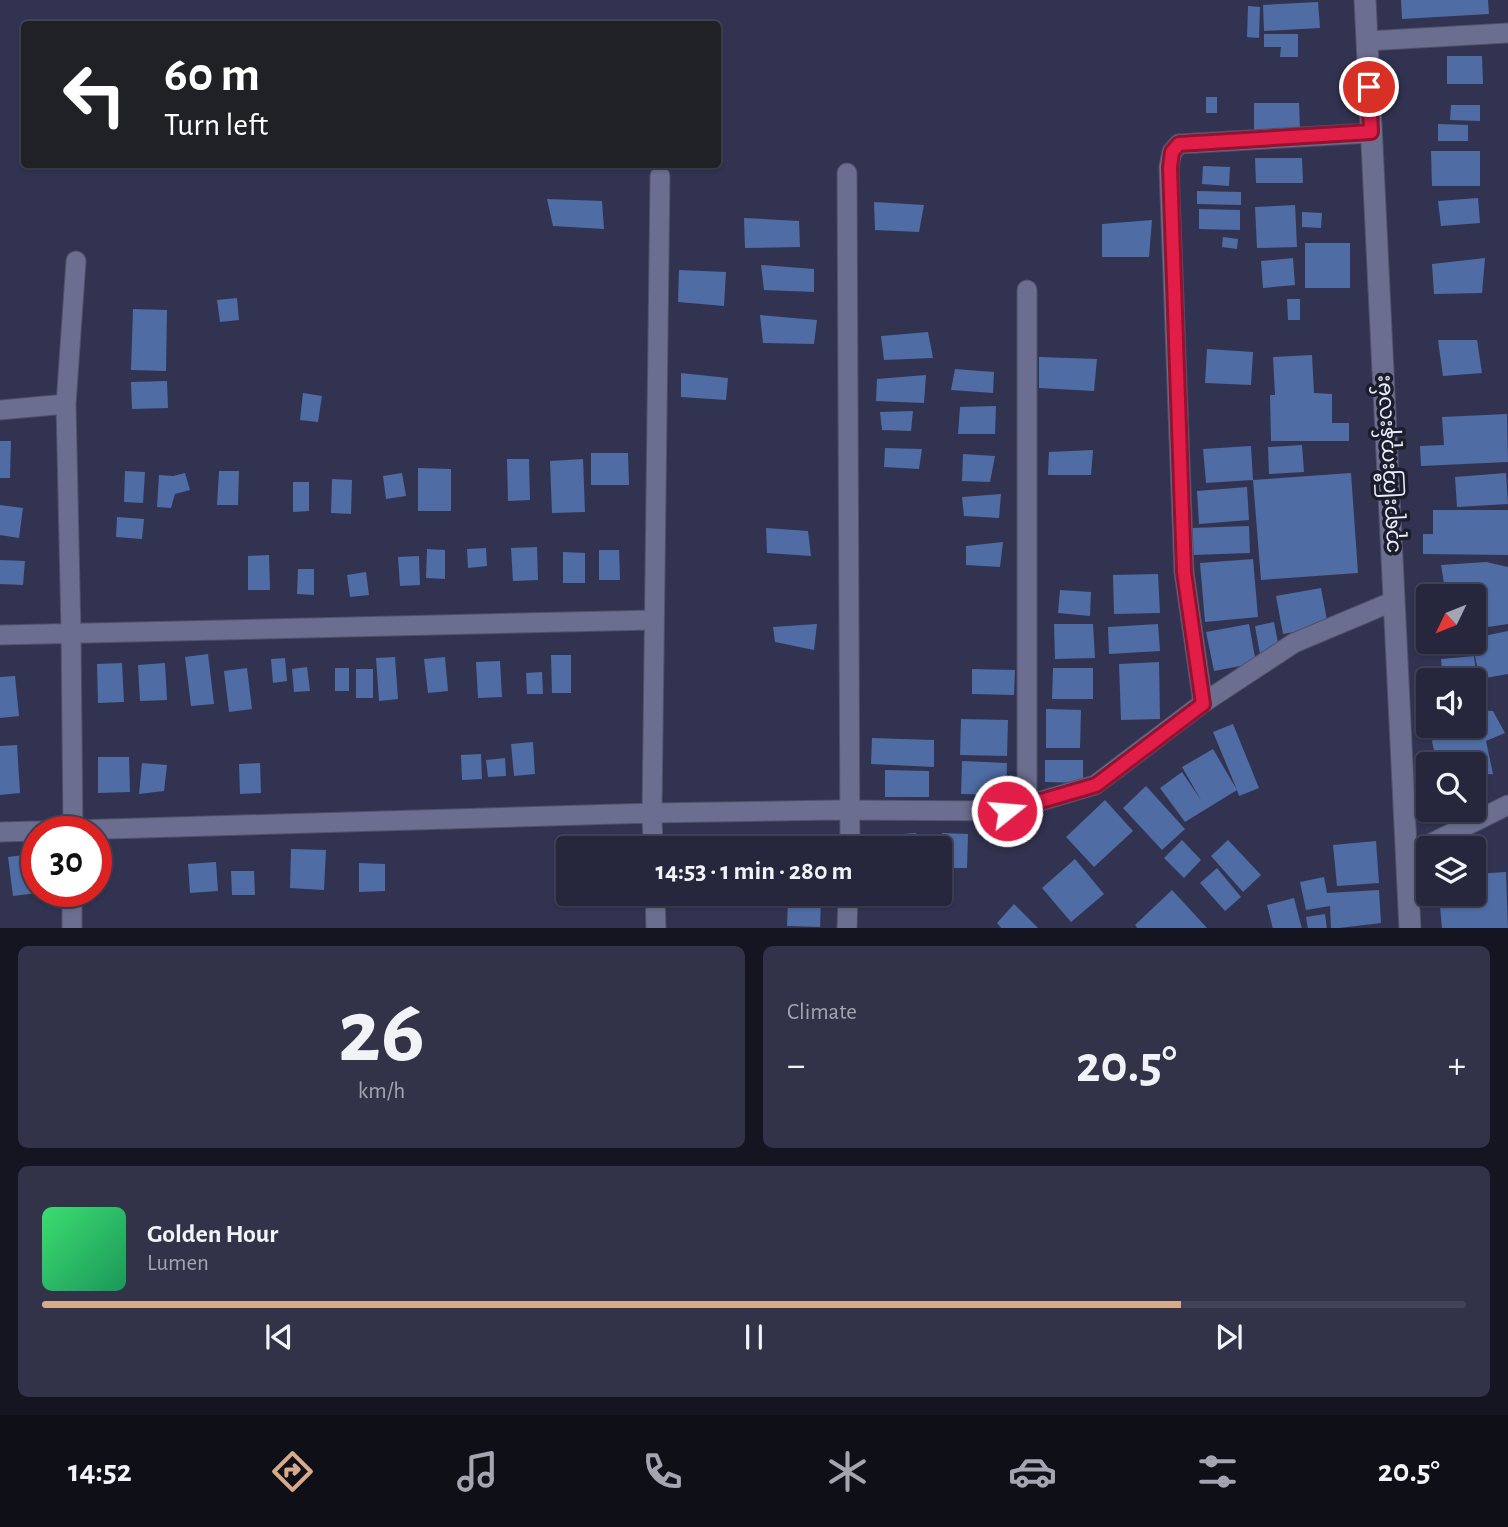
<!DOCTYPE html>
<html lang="en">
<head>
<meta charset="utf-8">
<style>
	:root { --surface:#26263d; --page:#323248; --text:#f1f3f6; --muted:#a4a5b0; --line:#424357; --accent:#d6ab8b }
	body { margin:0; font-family:"Alegreya Sans","Noto Sans Myanmar",sans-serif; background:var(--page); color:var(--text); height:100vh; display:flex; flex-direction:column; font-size:26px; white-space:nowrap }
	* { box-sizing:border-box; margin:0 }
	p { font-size:23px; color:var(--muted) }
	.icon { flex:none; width:38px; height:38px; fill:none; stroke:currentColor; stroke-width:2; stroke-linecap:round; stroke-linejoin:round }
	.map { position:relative; height:928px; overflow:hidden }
	.panel { display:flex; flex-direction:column; gap:18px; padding:18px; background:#151522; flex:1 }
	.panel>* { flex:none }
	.banner { position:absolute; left:21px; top:21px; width:700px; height:147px; border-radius:7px; box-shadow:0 2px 5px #0004,0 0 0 2px var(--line); background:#202124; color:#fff; overflow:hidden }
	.needle { width:46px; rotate:227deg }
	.controls { position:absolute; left:1416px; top:584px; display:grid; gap:14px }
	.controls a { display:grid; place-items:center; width:70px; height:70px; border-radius:7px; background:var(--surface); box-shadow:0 2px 5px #0004,0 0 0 2px var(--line); font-size:35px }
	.speed { position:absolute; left:21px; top:816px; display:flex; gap:14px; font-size:35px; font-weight:700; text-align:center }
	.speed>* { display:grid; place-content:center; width:91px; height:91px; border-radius:50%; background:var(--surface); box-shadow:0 2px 5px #0004,0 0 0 2px var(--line); line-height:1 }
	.speed .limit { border:10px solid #d22; background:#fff; color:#111 }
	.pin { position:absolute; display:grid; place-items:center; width:60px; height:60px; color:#fff; margin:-30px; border:4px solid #fff; border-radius:50%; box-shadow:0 2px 7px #0007 }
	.me { position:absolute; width:77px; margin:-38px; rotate:73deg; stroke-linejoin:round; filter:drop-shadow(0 0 5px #0008) }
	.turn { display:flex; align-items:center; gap:24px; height:147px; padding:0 28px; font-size:32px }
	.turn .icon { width:91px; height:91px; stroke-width:2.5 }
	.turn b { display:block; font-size:49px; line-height:60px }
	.big { font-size:52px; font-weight:600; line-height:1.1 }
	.panel .tile { flex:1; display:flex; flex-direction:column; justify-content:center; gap:10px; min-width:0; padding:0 24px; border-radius:10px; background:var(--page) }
	.panel .dial { align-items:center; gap:0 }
	.dial b { font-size:91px; line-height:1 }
	.song { display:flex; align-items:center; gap:21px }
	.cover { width:84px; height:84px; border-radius:10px; background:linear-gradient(135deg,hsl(140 70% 55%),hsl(150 70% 35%)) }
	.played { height:7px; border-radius:4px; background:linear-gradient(90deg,var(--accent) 80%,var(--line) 80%) }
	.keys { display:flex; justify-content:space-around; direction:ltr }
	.heat { display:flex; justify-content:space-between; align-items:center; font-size:38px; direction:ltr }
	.panel .tiles { flex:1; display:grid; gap:18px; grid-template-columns:1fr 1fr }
	.tile:last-child { grid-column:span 2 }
	.trip { position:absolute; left:556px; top:836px; width:396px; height:70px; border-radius:7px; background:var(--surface); box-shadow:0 2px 5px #0004,0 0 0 2px var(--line); font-weight:600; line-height:70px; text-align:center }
	.dock { display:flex; height:112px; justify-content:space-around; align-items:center; background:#0f0f18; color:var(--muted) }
	.dock .icon { width:49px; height:49px }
	.dock .selected { color:var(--accent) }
	.dock b { font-size:32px; color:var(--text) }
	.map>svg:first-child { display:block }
	.building { fill:#4f6ca4 }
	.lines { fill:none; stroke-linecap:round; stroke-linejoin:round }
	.street-casing { stroke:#51506a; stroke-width:21 }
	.secondary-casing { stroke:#51506a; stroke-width:23 }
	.street { stroke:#6c6e8f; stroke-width:19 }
	.secondary { stroke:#6c6e8f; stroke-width:21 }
	.route-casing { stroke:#92132f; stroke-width:18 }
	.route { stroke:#e11d48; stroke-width:12 }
	.labels { text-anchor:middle; stroke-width:7; stroke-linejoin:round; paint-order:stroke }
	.street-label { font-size:21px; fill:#eaebff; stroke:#1c1d2a }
</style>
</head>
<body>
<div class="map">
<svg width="1508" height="929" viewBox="0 0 1508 929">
	<rect width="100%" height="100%" fill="#323351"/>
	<!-- building -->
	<path class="building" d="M 1401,0 L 1488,0 L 1489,14 L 1402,19 Z
		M 1318,2 L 1320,28 L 1264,31 L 1263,5 Z
		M 1248,6 L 1260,7 L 1259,38 L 1247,37 Z
		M 1264,34 L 1298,34 L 1298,57 L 1280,57 L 1281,47 L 1264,47 Z
		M 1447,56 L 1482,56 L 1483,84 L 1447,84 Z
		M 1206,97 L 1217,97 L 1217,113 L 1206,113 Z
		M 1254,103 L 1299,103 L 1300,129 L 1254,130 Z
		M 1451,105 L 1480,105 L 1480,121 L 1450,120 Z
		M 1438,124 L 1468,125 L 1468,141 L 1438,141 Z
		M 1431,151 L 1480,151 L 1480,186 L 1432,186 Z
		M 1255,158 L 1302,158 L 1303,183 L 1256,183 Z
		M 1203,166 L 1230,167 L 1229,186 L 1202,184 Z
		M 1197,191 L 1241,192 L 1241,205 L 1197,204 Z
		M 1478,198 L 1480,223 L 1441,226 L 1438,201 Z
		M 547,199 L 602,201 L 604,229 L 553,226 Z
		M 874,202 L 924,205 L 919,232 L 875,230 Z
		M 1295,205 L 1297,247 L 1257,248 L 1255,207 Z
		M 1199,209 L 1240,210 L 1240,230 L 1199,229 Z
		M 1302,212 L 1322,213 L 1321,228 L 1302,227 Z
		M 744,218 L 799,221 L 800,247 L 745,248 Z
		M 1152,220 L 1149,257 L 1102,257 L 1102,224 Z
		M 1223,237 L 1238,239 L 1237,249 L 1222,247 Z
		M 1305,243 L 1350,243 L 1350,288 L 1305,288 Z
		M 1293,258 L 1295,285 L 1263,288 L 1261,261 Z
		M 1485,258 L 1482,293 L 1434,294 L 1432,264 Z
		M 761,265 L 814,269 L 814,292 L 764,290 Z
		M 679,270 L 726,272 L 724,306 L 678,302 Z
		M 237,298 L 239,320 L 220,322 L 217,300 Z
		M 1287,299 L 1300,299 L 1300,320 L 1288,320 Z
		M 133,309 L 167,310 L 166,371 L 131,370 Z
		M 760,315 L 817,320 L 814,344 L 763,343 Z
		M 928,332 L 933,358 L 884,360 L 881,336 Z
		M 1438,340 L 1477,340 L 1482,373 L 1443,376 Z
		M 1207,349 L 1253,352 L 1251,385 L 1205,383 Z
		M 1312,355 L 1314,393 L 1332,394 L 1332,423 L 1349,423 L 1349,441 L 1271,441 L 1270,395 L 1275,395 L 1273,357 Z
		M 1039,357 L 1097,359 L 1094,391 L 1039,388 Z
		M 955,369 L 994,372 L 993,393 L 951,390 Z
		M 681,373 L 728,378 L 726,400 L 681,397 Z
		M 926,375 L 924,403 L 876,401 L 877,379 Z
		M 167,381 L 168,408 L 132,409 L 131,382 Z
		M 303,393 L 322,396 L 318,422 L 300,420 Z
		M 996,406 L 995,434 L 958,434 L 960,407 Z
		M 913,411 L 911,431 L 882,430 L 880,412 Z
		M 1507,414 L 1508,462 L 1421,466 L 1420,446 L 1444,445 L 1442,417 Z
		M 0,441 L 11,441 L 10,478 L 0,478 Z
		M 1302,445 L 1304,472 L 1269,474 L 1268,447 Z
		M 1251,446 L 1253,480 L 1206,483 L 1203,449 Z
		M 885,448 L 922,449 L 919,469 L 884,467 Z
		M 1093,450 L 1091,475 L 1048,475 L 1049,452 Z
		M 591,453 L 628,453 L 629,485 L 591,485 Z
		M 963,454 L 995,456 L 990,482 L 962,481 Z
		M 507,459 L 529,459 L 530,500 L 508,501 Z
		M 583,459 L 585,512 L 552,513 L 550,461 Z
		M 418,468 L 451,469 L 451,511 L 418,511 Z
		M 125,471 L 145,472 L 143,503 L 124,502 Z
		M 219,471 L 239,471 L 238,505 L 217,505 Z
		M 185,473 L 190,490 L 175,494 L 171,508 L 157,507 L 159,475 L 173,476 Z
		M 402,473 L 406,496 L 386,499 L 383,476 Z
		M 1351,473 L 1358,573 L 1261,580 L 1253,480 Z
		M 1506,473 L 1508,504 L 1457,507 L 1455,477 Z
		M 332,479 L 352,480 L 351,514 L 331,513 Z
		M 293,482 L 309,482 L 309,511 L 293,512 Z
		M 1247,487 L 1249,520 L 1199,524 L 1197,491 Z
		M 1001,494 L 999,518 L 964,516 L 962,497 Z
		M 0,505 L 23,508 L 19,538 L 0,535 Z
		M 1433,510 L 1508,510 L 1508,555 L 1423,554 L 1423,534 L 1433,534 Z
		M 117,517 L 144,519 L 142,539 L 116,537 Z
		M 1249,526 L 1250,553 L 1193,555 L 1192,528 Z
		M 766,528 L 808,531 L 811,556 L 767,553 Z
		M 1003,542 L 1000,567 L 966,565 L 966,546 Z
		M 537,547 L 538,580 L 513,581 L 511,548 Z
		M 486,548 L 487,566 L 468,568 L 467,549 Z
		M 427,549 L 445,550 L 445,579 L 426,578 Z
		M 599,550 L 619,550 L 620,580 L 599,580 Z
		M 563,552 L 585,553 L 585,583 L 563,583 Z
		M 269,555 L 270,590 L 248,590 L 248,556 Z
		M 419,556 L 420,585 L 400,586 L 398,557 Z
		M 1253,559 L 1258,617 L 1205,622 L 1200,563 Z
		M 0,560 L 25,561 L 23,585 L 0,584 Z
		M 1486,562 L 1508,567 L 1508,624 L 1474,629 L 1474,599 L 1486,597 L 1484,585 L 1445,590 L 1441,565 Z
		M 298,569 L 314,569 L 314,595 L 297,594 Z
		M 366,572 L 369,595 L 350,597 L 347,575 Z
		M 1158,574 L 1160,613 L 1114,614 L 1113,575 Z
		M 1321,588 L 1328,626 L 1283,634 L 1276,596 Z
		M 1060,590 L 1091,592 L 1090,616 L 1058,613 Z
		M 1274,622 L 1278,643 L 1260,654 L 1255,626 Z
		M 817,624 L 814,650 L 775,642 L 773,627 Z
		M 1054,624 L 1093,624 L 1095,658 L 1055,659 Z
		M 1158,624 L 1160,651 L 1109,654 L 1108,627 Z
		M 1249,624 L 1256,663 L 1214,671 L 1206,632 Z
		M 1508,631 L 1508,674 L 1480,679 L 1472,642 L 1474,638 Z
		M 208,654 L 214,704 L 191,706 L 185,657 Z
		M 551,655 L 571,655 L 571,693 L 552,693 Z
		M 1474,656 L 1478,692 L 1474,692 L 1474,681 L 1443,681 L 1441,659 Z
		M 395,657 L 398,699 L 379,701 L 376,658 Z
		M 445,657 L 448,691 L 428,693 L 424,659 Z
		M 285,658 L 287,681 L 273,683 L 271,659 Z
		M 500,661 L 502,697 L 478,698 L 476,662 Z
		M 1159,662 L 1160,719 L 1121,720 L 1119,664 Z
		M 122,663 L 124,702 L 98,703 L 97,664 Z
		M 165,663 L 167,700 L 140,701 L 138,665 Z
		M 307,667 L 310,691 L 294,692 L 292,669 Z
		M 247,668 L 252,709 L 229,712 L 224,671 Z
		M 335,668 L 349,668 L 349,691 L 335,691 Z
		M 1053,668 L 1093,668 L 1093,699 L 1052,699 Z
		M 356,669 L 373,669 L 373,698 L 356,698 Z
		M 972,669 L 1015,670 L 1014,695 L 972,694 Z
		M 542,672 L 543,694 L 527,694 L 526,673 Z
		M 15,676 L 19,716 L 0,718 L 0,677 Z
		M 1046,709 L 1081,710 L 1080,748 L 1046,748 Z
		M 1474,710 L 1493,711 L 1505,733 L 1486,741 L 1493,774 L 1474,775 L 1474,765 L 1438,765 L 1432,742 L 1435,726 L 1474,726 Z
		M 961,719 L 1008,720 L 1007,756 L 960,755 Z
		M 1233,724 L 1259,788 L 1239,796 L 1237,790 L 1185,822 L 1160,788 L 1182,772 L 1201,800 L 1182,767 L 1213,749 L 1237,790 L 1213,732 Z
		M 872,738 L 934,740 L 934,767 L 871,764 Z
		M 533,742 L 535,774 L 514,776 L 511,744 Z
		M 17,745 L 20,793 L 0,795 L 0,746 Z
		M 481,754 L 482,779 L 462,780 L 461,755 Z
		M 98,757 L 129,757 L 130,792 L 98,793 Z
		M 505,758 L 506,776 L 488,777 L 486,760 Z
		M 1045,760 L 1083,760 L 1083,783 L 1045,782 Z
		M 962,761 L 1007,763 L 1006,795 L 961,794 Z
		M 142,763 L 167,765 L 164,791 L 139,794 Z
		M 260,763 L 261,793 L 240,794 L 239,764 Z
		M 885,770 L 929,771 L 929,797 L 885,797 Z
		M 1146,786 L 1185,829 L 1162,850 L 1123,808 Z
		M 1105,800 L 1133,831 L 1094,867 L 1066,837 Z
		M 916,833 L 918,849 L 877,849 L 876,836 Z
		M 942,833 L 968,834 L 967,868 L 942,868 Z
		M 1182,840 L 1201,860 L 1184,878 L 1164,858 Z
		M 1228,840 L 1261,875 L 1243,892 L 1211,856 Z
		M 794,841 L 813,842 L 813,849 L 794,849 Z
		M 1376,841 L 1379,883 L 1337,886 L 1333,845 Z
		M 291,849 L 326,850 L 324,890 L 290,888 Z
		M 32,854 L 37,893 L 13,896 L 8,857 Z
		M 1075,859 L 1104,894 L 1071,922 L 1042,888 Z
		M 216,862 L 218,891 L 190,893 L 188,864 Z
		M 359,863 L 385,864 L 385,891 L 359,892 Z
		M 1217,868 L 1241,897 L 1225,911 L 1200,883 Z
		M 231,871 L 254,871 L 255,895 L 232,895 Z
		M 1506,872 L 1508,929 L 1442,929 L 1439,894 L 1474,894 L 1474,874 Z
		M 1324,877 L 1327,893 L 1379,890 L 1381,923 L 1331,929 L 1330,906 L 1306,910 L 1300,882 Z
		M 1172,890 L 1208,929 L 1138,929 L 1135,925 Z
		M 1294,898 L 1302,929 L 1273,929 L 1267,905 Z
		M 788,899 L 821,900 L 820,927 L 787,926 Z
		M 1014,904 L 1039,929 L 1002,929 L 997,923 Z
		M 1325,914 L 1327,929 L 1308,929 L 1306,917 Z"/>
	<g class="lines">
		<!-- street casing -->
		<g class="street-casing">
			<path id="street" d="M 1367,41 L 1508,33
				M 847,173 L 850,849
				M 0,410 L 66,404
				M 0,635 L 654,620
				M 1203,703 L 1184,572 L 1169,167 L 1172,152 L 1179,144 L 1371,133
				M 1027,805 L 1027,290
				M 39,831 L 652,813 L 836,810 L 1007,811 L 1095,785 L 1203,703 L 1294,643 L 1394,601
				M 73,831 L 71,633 L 66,404 L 76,261
				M 0,832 L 37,831
				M 653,849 L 652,813 L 660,176
				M 1406,856 L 1508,805
				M 655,894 L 656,929
				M 72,929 L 72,891
				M 847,929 L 848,894"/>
		</g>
		<!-- secondary casing -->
		<g class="secondary-casing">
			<path id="secondary" d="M 1365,0 L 1410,929"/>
		</g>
		<!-- street -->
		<use href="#street" class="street"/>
		<!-- secondary -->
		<use href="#secondary" class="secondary"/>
	</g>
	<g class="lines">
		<!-- route casing -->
		<g class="route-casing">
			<path id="route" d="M 1007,811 L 1096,785 L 1203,704 L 1184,572 L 1170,167 L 1172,152 L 1179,144 L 1371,132 L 1369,87"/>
		</g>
		<!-- route -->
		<use href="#route" class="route"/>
	</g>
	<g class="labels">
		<!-- street labels -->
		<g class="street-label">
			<text transform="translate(1387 464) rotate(-93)" y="7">ဘုရားကြီးကုန်းလမ်း</text>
		</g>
	</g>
</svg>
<div class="controls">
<a><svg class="needle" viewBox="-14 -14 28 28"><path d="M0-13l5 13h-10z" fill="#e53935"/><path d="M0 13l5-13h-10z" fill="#a4a5b0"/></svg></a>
<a><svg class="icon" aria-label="sound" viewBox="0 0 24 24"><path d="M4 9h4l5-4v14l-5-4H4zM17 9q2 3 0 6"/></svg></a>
<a><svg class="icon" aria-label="search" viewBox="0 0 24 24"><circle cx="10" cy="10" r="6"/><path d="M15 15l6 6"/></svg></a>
<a><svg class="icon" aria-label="layers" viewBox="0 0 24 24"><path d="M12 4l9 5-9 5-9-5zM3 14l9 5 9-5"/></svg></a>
</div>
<div class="speed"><div class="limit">30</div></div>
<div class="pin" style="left:1369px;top:87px;background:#d93025"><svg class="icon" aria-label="arrive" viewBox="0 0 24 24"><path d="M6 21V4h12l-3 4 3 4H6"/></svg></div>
<svg class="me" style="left:1007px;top:811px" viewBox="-20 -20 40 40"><circle r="17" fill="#e11d48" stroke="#fff" stroke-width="3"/><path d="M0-11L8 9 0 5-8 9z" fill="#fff"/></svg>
<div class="trip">14:53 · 1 min · 280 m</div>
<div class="banner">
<div class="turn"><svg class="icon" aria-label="left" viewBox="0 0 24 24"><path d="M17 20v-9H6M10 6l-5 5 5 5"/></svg><div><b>60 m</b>Turn left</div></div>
</div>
</div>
<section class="panel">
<div class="tiles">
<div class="tile dial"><b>26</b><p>km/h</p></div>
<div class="tile"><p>Climate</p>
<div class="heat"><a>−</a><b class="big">20.5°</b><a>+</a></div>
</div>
<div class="tile">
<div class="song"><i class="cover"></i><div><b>Golden Hour</b><p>Lumen</p></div></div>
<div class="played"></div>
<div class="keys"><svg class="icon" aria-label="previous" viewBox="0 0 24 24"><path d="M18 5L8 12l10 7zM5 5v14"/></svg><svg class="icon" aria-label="pause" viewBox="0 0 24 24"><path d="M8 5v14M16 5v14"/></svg><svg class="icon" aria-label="next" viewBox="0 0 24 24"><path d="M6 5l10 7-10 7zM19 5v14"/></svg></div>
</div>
</div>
</section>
<nav class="dock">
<b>14:52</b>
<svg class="icon selected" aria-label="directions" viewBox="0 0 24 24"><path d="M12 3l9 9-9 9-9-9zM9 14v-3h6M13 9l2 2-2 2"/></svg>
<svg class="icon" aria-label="music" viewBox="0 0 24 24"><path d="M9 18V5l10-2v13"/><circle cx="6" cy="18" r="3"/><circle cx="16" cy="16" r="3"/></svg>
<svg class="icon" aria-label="phone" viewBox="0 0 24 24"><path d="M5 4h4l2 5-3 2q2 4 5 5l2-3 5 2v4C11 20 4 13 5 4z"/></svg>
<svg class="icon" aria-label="climate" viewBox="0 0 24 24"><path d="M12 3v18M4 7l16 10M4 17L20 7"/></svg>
<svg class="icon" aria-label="car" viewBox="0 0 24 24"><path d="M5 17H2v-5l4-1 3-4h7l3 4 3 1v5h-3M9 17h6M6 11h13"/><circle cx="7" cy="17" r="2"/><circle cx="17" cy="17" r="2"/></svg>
<svg class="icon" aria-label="filters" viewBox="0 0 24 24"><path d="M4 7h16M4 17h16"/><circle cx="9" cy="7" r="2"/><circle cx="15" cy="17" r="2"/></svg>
<b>20.5°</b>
</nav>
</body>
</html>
